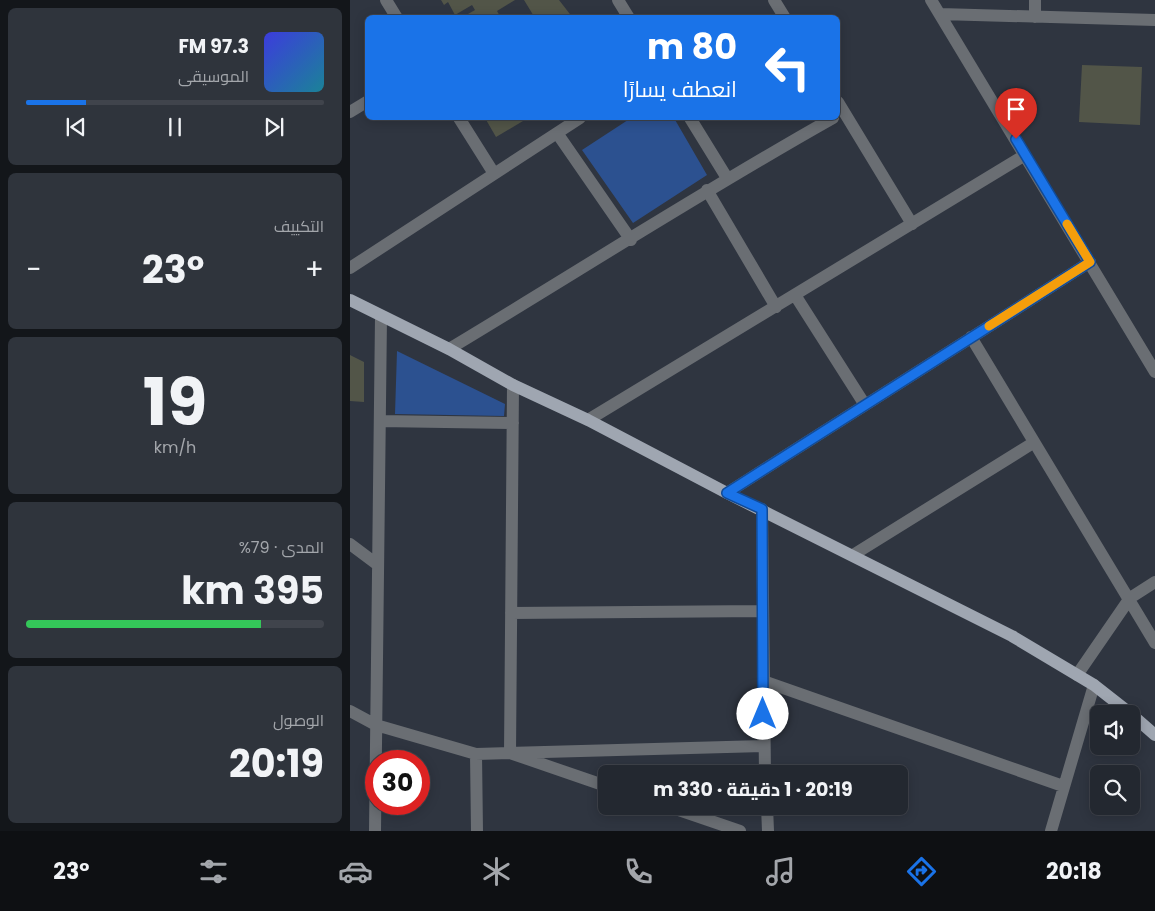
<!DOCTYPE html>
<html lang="ar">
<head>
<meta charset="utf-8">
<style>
	:root { --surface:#232830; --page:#2f343c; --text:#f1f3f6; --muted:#a3a6ab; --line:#40444c; --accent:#1a73e8 }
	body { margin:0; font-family:Poppins,Cairo,sans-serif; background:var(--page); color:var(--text); direction:rtl; height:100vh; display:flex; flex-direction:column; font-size:19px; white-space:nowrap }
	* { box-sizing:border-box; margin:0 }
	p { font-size:16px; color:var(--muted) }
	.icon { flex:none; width:28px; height:28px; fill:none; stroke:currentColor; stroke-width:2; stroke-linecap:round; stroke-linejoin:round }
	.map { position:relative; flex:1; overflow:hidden; direction:ltr }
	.panel { display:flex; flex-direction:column; gap:8px; padding:8px; background:#13161a; width:350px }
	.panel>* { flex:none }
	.guide { position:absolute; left:15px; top:15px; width:475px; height:105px; border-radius:8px; box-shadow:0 2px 12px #0003,0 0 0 1px var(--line); direction:rtl; background:#1a73e8; color:#fff; overflow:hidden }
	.controls { position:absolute; left:740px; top:705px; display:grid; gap:10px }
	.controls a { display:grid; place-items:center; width:50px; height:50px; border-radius:8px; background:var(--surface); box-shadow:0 2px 12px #0003,0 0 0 1px var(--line); font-size:25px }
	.speed { position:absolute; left:15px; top:750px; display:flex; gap:10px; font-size:25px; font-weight:700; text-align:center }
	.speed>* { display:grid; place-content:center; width:65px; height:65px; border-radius:50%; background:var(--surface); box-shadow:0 2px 12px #0003,0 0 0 1px var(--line); line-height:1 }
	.speed .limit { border:8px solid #d22; background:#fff; color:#111 }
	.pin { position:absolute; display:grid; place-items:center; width:42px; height:42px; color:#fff; margin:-51px -21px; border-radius:50% 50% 50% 0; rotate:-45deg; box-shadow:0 0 5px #0007 }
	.pin .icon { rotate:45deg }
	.me { position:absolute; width:55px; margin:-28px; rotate:0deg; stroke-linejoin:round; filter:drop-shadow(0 0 4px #0008) }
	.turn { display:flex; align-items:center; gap:18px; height:105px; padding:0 20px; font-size:22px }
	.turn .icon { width:65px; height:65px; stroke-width:2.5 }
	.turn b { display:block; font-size:35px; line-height:42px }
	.big { font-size:38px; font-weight:700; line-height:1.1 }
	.panel .tile { flex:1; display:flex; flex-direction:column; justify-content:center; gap:8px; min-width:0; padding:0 18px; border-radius:8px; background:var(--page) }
	.panel .dial { align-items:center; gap:0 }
	.dial b { font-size:65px; line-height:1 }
	.song { display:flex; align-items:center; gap:15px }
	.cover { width:60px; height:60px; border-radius:8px; background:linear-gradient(135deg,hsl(240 70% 55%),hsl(190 70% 35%)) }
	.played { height:5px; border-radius:2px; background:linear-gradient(90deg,var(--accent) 20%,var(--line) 20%) }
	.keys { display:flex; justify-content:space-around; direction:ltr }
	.heat { display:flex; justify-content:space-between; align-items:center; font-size:28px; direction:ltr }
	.charge { height:8px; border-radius:4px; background:linear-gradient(90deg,#34c759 79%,var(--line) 0) }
	.trip { position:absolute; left:248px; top:765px; width:310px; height:50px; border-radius:8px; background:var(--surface); box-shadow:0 2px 12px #0003,0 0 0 1px var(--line); font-weight:700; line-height:50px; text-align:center; direction:rtl }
	.tabs { display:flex; height:80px; justify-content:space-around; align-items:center; background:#0e1013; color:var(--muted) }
	.tabs .icon { width:35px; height:35px }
	.tabs .current { color:var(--accent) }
	.tabs b { font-size:22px; color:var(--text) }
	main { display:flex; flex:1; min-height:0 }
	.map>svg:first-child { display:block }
	.green { fill:#2c5190 }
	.building { fill:#525548 }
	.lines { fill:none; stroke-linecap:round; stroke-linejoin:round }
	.minor { stroke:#6a6e73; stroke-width:12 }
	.major { stroke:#9fa6b1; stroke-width:12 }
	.route-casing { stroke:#114b97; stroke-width:12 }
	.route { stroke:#1a73e8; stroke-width:9 }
	.slow { stroke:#f59e0b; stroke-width:9 }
</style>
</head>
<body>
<main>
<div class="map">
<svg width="805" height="831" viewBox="0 0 805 831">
	<rect width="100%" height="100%" fill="#2f3540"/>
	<!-- green -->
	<path class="green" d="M 281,118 L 324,118 L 357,175 L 283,223 L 232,150 Z
		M 47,351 L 155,404 L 154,416 L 45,414 Z"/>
	<!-- building -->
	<path class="building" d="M 91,0 L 165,0 L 147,11 L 151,18 L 111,18 L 125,10 L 122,5 L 105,15 L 98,2 L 94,5 Z
		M 174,0 L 209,0 L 223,18 L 185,18 Z
		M 732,65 L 792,67 L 790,125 L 729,122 Z
		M 135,118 L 171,118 L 173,121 L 146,137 Z
		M 0,355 L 14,362 L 14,402 L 0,401 Z"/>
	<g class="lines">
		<!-- minor -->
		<path class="minor" d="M 36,0 L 47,18
			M 268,0 L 279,18
			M 424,0 L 435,18
			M 581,0 L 805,372
			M 590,14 L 805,20
			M 685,17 L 685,0
			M 488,102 L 562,224
			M 0,112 L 18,101
			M 109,118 L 143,172
			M 340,118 L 377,178
			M 207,133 L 281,240
			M 357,190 L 426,307
			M 0,268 L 230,118
			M 445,295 L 515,405
			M 621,337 L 805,643
			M 99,349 C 227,272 353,191 483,118
			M 163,385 L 160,753 L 256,786
			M 238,420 L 675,155
			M 30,421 L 163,423
			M 377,493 L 740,262
			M 412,509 L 415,774
			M 0,544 L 28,565
			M 503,555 L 683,443
			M 161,613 L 413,611
			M 727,675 L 780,598 L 805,582
			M 413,681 L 713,786
			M 0,711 L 26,725 L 126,754 L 413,746
			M 126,754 L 127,831
			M 317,806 L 390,831
			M 417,806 L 418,831
			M 25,831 L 31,317
			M 701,831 L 744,685"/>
		<!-- major -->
		<path class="major" d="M 0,300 L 99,349 L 163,385 L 238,420 L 377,493 L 662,636 L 744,685 L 781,714
			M 781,714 L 805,735"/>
	</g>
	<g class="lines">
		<!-- route casing -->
		<g class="route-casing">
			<path id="route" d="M 413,714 L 412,509 L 377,493 L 740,262 L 666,139"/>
		</g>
		<!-- route -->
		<use href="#route" class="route"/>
		<!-- slow -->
		<path class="slow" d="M 639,326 L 740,262 L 717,224"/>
	</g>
</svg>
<div class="controls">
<a><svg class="icon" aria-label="sound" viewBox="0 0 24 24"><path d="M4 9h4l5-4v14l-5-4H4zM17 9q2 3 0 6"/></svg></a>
<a><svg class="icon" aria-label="search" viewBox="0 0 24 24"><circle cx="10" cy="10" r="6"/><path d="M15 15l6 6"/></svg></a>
</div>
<div class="speed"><div class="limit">30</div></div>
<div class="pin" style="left:666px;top:139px;background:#d93025"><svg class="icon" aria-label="arrive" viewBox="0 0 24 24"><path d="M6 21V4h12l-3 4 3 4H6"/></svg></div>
<svg class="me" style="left:413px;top:714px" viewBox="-20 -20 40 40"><circle r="19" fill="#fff"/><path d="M0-13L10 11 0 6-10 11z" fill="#1a73e8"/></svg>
<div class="trip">20:19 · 1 دقيقة · 330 m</div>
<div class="guide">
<div class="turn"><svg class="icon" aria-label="left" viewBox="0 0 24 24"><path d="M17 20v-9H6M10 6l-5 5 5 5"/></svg><div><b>80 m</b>انعطف يسارًا</div></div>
</div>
</div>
<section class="panel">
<div class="tile">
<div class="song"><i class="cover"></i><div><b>97.3 FM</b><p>الموسيقى</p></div></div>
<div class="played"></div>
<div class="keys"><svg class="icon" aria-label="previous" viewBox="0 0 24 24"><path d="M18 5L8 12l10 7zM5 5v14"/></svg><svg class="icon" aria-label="pause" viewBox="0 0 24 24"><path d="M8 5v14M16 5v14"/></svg><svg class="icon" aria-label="next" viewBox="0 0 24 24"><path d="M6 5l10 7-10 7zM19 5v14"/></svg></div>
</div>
<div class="tile"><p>التكييف</p>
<div class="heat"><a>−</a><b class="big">23°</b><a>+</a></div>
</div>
<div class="tile dial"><b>19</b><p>km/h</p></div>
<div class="tile"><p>المدى · 79%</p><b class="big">395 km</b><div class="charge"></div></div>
<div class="tile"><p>الوصول</p><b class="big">20:19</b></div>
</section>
</main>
<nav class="tabs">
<b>20:18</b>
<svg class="icon current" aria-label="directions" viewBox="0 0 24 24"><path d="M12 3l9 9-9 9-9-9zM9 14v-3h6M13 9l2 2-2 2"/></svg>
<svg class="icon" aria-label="music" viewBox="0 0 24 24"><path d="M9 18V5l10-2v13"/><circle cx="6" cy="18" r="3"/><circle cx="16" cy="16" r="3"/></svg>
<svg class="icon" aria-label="phone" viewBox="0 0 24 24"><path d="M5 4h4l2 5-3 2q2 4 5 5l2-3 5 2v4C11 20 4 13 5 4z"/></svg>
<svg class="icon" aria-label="climate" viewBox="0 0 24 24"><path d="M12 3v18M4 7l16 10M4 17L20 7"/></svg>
<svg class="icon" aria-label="car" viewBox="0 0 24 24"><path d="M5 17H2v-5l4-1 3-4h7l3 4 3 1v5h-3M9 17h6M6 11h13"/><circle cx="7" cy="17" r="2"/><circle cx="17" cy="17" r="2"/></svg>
<svg class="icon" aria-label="filters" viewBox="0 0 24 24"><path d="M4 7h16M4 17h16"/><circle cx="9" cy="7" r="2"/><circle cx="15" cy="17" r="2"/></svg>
<b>23°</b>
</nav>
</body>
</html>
